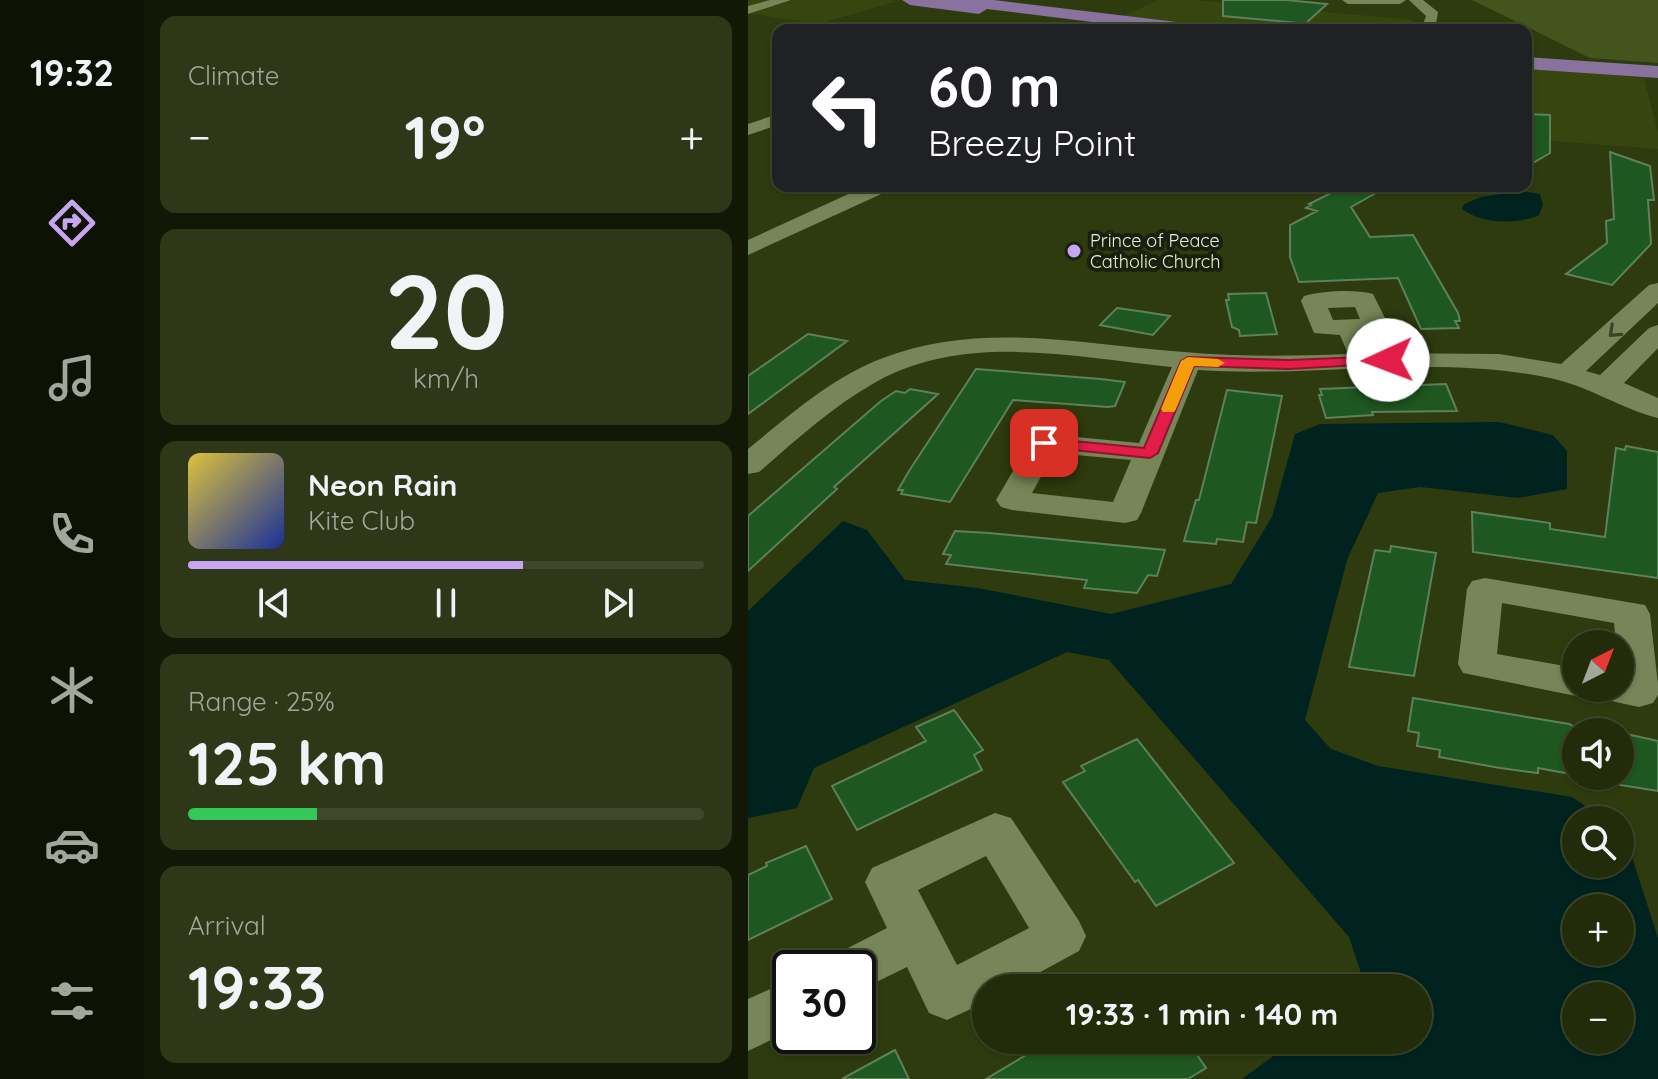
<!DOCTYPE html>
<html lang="en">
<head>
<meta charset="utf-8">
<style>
	:root { --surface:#222c0a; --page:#2e3818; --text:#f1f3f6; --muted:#a2a79c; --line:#3f482b; --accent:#c6a6f0 }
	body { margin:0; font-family:Quicksand,sans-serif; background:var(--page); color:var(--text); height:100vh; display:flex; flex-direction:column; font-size:30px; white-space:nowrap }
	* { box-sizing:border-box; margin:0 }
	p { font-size:26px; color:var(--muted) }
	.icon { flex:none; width:44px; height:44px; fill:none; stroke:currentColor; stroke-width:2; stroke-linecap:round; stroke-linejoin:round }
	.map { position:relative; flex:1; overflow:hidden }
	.details { display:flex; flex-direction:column; gap:16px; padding:16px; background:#131806; width:604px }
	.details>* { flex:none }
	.hud { position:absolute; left:24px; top:24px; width:760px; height:168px; border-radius:16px; box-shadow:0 2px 6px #0004,0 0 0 2px var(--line); background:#202124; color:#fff; overflow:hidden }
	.needle { width:52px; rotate:42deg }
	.controls { position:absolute; left:814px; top:630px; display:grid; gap:16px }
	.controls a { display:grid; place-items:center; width:72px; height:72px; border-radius:50%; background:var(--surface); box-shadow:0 2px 6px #0004,0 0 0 2px var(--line); font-size:40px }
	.speed { position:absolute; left:24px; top:950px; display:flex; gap:16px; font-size:40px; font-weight:700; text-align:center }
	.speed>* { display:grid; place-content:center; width:104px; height:104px; border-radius:50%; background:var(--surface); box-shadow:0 2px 6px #0004,0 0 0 2px var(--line); line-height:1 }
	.speed .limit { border:4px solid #111; border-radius:12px; background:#fff; color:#111 }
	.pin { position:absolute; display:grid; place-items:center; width:68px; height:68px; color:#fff; margin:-34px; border-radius:16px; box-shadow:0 4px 12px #0006 }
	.me { position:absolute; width:88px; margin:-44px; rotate:268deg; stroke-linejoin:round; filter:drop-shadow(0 0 6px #0008) }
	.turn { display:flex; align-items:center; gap:28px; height:168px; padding:0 24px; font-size:36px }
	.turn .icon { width:104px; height:104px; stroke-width:2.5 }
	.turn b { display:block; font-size:56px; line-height:68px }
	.big { font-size:60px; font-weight:700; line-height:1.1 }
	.details .card { flex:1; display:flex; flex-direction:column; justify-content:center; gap:12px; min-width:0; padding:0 28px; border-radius:16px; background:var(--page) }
	.details .dial { align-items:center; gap:0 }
	.dial b { font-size:104px; line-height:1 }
	.song { display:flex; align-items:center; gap:24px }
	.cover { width:96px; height:96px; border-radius:12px; background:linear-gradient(135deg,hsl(50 70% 55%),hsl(230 70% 35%)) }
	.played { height:8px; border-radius:4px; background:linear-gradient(90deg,var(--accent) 65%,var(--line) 65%) }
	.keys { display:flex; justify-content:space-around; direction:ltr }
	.heat { display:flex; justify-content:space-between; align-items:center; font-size:44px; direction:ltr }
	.charge { height:12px; border-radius:6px; background:linear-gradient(90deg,#34c759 25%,var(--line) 0) }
	.trip { position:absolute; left:224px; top:974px; width:460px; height:80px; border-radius:40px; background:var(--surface); box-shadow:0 2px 6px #0004,0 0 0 2px var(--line); font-weight:700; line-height:80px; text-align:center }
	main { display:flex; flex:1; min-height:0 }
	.menu { display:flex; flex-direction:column; width:144px; justify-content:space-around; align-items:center; background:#0e1204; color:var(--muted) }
	.menu .icon { width:56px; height:56px }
	.menu .current { color:var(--accent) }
	.menu b { font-size:36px; color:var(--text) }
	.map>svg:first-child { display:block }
	.built { fill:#37450f }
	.green { fill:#43541c }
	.water { fill:#00231f; fill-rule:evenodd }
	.building { fill:#1e571f; stroke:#5d815c; stroke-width:2 }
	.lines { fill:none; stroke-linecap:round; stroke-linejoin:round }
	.minor { fill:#768658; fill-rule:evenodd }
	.major { fill:#89739e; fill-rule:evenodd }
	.oneway { stroke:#3a4427 }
	.route { fill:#e11d48; stroke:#92132f; stroke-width:2 }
	.slow { fill:#f59e0b }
	.poi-dot { fill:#c6a6f0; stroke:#1a200d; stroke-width:3 }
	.labels { text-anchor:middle; stroke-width:8; stroke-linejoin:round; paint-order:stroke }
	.far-poi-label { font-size:18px; fill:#e8f1d8; stroke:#1a200d; text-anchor:start }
</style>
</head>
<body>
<main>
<nav class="menu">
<b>19:32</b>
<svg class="icon current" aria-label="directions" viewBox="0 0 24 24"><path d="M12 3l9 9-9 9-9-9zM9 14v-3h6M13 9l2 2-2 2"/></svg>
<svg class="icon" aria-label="music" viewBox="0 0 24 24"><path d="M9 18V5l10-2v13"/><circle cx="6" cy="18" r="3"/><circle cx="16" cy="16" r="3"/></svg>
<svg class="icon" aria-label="phone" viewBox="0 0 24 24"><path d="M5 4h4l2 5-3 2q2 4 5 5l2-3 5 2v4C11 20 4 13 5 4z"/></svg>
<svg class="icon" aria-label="climate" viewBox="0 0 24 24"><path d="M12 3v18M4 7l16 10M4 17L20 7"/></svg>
<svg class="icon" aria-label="car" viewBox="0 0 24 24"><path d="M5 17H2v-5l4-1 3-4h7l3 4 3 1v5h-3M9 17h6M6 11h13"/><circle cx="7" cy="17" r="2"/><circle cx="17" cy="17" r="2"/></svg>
<svg class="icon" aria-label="filters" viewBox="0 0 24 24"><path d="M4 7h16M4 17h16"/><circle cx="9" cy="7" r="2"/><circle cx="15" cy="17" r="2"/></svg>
</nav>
<section class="details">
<div class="card"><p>Climate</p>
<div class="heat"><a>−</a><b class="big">19°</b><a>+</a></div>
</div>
<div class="card dial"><b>20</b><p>km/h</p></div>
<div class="card">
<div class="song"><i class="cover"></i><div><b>Neon Rain</b><p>Kite Club</p></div></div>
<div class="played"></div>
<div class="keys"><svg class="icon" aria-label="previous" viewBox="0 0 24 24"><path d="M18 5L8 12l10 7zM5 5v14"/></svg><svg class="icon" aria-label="pause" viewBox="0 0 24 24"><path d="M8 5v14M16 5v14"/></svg><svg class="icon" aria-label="next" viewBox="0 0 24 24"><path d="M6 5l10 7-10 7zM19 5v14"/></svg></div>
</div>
<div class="card"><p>Range · 25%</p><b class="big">125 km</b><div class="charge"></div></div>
<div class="card"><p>Arrival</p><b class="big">19:33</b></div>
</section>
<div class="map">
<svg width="910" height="1079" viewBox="0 0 910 1079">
	<rect width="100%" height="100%" fill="#2e3b0e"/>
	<!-- built -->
	<path class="built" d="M 0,0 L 142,0 L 150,1 L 70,24 L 0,13 Z
		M 410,0 L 446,0 L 665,20 L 656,30 L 509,30 L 375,16 Z
		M 778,67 L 896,78 L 910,132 L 910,149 L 778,139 Z"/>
	<!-- green -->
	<path class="green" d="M 724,0 L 910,0 L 910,63 L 842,58 Z"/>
	<!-- water -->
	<path class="water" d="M 773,191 L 792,194 L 795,205 L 791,215 C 769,225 733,224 714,209 L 716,204 L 733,197 Z
		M 751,422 L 805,435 L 819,451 L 819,489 L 770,498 L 672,487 L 630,493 L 599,560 L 557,720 L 583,749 L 630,766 L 824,797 L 858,820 L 828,820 L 828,864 L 872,864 L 872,829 L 876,832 L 910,938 L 910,1079 L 494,1079 L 547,1040 L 670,1040 L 670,988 L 618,988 L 601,937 L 361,660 L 319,652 L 66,768 L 49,808 L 0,818 L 0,611 L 95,521 L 119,530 L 157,580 L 230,588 L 363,614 L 483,584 L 524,517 L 547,434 L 572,424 ZM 828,908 L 872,908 L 872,952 L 828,952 ZM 828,996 L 872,996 L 872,1040 L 828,1040 Z"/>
	<!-- building -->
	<path class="building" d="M 475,0 L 538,0 L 579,4 L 558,23 L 551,23 L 475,16 Z
		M 778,114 L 802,115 L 802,153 L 778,167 Z
		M 862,152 L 902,166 L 906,200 L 900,200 L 903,244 L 864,285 L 818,274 L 859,243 L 858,221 L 866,219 Z
		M 597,186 L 628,193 L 603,207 L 622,237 L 665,235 L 710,313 L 712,321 L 707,321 L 711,328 L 673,329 L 650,278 L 551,282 L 542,257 L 542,225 L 569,211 L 558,208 L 563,205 L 561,204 Z
		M 518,293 L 529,334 L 492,336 L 491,330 L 484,327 L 478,300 L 481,300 L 480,294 Z
		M 369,308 L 397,312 L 422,316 L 405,335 L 352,325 Z
		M 60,334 L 99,341 L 0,414 L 0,376 Z
		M 228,369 L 353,379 L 377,382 L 367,406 L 360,407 L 265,400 L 202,502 L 153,494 L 155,490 L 150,490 L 161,471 Z
		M 698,384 L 709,411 L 624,412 L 625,415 L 578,418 L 571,395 L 574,395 L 572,389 Z
		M 162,389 L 190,394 L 86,487 L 89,489 L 0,571 L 0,516 L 133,401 L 148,391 L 157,393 Z
		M 479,390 L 534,396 L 508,523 L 499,522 L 495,542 L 469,539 L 468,544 L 436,541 L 448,500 L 451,500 Z
		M 878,446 L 910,452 L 910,578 L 725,552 L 724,512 L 802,523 L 802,529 L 857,537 L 868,448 L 877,450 Z
		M 207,531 L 241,533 L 417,550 L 409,576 L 400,575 L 389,593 L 336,588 L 339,580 L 198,564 L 203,555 L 195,554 Z
		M 643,546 L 688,553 L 666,676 L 601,667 L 627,550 L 642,552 Z
		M 665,698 L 821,724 L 828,728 L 828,775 L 790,768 L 790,773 L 752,768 L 691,757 L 692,750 L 669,746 L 671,733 L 660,731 Z
		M 206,710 L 235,750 L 226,755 L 234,770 L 109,830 L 84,786 L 178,741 L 168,727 Z
		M 874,733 L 910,741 L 910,791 L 872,785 Z
		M 389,739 L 486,863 L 408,906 L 390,880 L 387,882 L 315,782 L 337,771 L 333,766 Z
		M 58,846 L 84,899 L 0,940 L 0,875 L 19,866 L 18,863 Z
		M 276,1040 L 439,1040 L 458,1068 L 440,1079 L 238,1079 L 283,1052 Z
		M 147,1050 L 161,1079 L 94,1079 Z"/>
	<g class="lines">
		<!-- minor -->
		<path class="minor" d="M 22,0 L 43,0 L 0,14 L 0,6 Z
			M 594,0 L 658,0 L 652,4 L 600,4 Z
			M 661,0 L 675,0 L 690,12 L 687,30 L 673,30 L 678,16 Z
			M 30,114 L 30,125 L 0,135 L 0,124 Z
			M 118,186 L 145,186 L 142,190 L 0,255 L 0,240 Z
			M 910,283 L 910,303 L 838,371 L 852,375 L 901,328 L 910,325 L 910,348 L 876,383 L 910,398 L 910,418 C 873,409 841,386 802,378 C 687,354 567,378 450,370 L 393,513 L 389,520 L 377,523 L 264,510 L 253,507 L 248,500 L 285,437 L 296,434 L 391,443 L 424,367 C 327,357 218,332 128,382 C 85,406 48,440 11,472 L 0,474 L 0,449 C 42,415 84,377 135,358 C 234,320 335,345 436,352 C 490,357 545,356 600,354 L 592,335 L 566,333 L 553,301 L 556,296 C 576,291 605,289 625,294 L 641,326 L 637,331 L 618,334 L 626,353 L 751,354 L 813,364 L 901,285 ZM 607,307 L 612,319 L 585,320 L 580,308 ZM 306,453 L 383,460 L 365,502 L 284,493 Z
			M 737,578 L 897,605 L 902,614 L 910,684 L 910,695 L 905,703 L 891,707 L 849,698 L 844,689 L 828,696 L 715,673 L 710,664 L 719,589 L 724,581 ZM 754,603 L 866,623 L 868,644 L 872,644 L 872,688 L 828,688 L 828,668 L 749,654 Z
			M 247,813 L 263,818 L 331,921 L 338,936 L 331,951 L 263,988 L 238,988 L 238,1002 L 199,1020 L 181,1013 L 159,967 L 110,991 L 110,968 L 85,968 L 92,952 L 139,928 L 117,882 L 124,868 ZM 238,856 L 281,928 L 209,965 L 170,890 Z
			M 42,980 L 42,1031 L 0,1051 L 0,999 Z"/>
		<!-- major -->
		<path class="major" d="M 154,0 L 246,0 L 454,25 L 463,30 L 409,30 L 239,9 L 231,14 L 162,5 Z
			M 778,57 L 910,66 L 910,78 L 778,69 Z"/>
	</g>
	<!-- one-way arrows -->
	<defs><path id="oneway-chevron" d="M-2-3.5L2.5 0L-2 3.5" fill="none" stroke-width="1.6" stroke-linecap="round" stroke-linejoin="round" transform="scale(2)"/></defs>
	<use class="oneway" href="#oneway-chevron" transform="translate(866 332) rotate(137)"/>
	<!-- route -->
	<path class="route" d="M 640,356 L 646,357 L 646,363 L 541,369 L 446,366 L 410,453 L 402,458 L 296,447 L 288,443 L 296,438 L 396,448 L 433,361 L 440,357 L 541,360 Z"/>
	<!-- slow -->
	<path class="slow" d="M 440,357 L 470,359 L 477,363 L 470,367 L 446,366 L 428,409 L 426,412 L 415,412 L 413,409 L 433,361 Z"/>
	<!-- markers -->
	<circle class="poi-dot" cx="326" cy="251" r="8"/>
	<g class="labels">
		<!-- far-poi labels -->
		<g class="far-poi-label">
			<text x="342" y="247">Prince of Peace<tspan x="342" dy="21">Catholic Church</tspan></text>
		</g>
	</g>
</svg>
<div class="controls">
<a><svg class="needle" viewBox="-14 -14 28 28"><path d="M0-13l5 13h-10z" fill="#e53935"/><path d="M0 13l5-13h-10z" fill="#a2a79c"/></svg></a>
<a><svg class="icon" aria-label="sound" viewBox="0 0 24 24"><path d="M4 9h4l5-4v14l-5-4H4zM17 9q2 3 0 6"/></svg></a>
<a><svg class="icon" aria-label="search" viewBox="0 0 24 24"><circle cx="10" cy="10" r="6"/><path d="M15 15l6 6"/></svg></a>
<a>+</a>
<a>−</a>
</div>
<div class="speed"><div class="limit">30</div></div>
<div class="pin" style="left:296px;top:443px;background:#d93025"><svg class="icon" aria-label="arrive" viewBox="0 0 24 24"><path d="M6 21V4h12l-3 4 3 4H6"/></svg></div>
<svg class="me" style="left:640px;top:360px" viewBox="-20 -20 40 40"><circle r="19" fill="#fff"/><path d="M0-13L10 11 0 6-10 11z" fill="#e11d48"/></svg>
<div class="trip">19:33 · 1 min · 140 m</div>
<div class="hud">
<div class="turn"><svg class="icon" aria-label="left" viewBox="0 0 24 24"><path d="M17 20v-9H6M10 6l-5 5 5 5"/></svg><div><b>60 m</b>Breezy Point</div></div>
</div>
</div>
</main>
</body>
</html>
